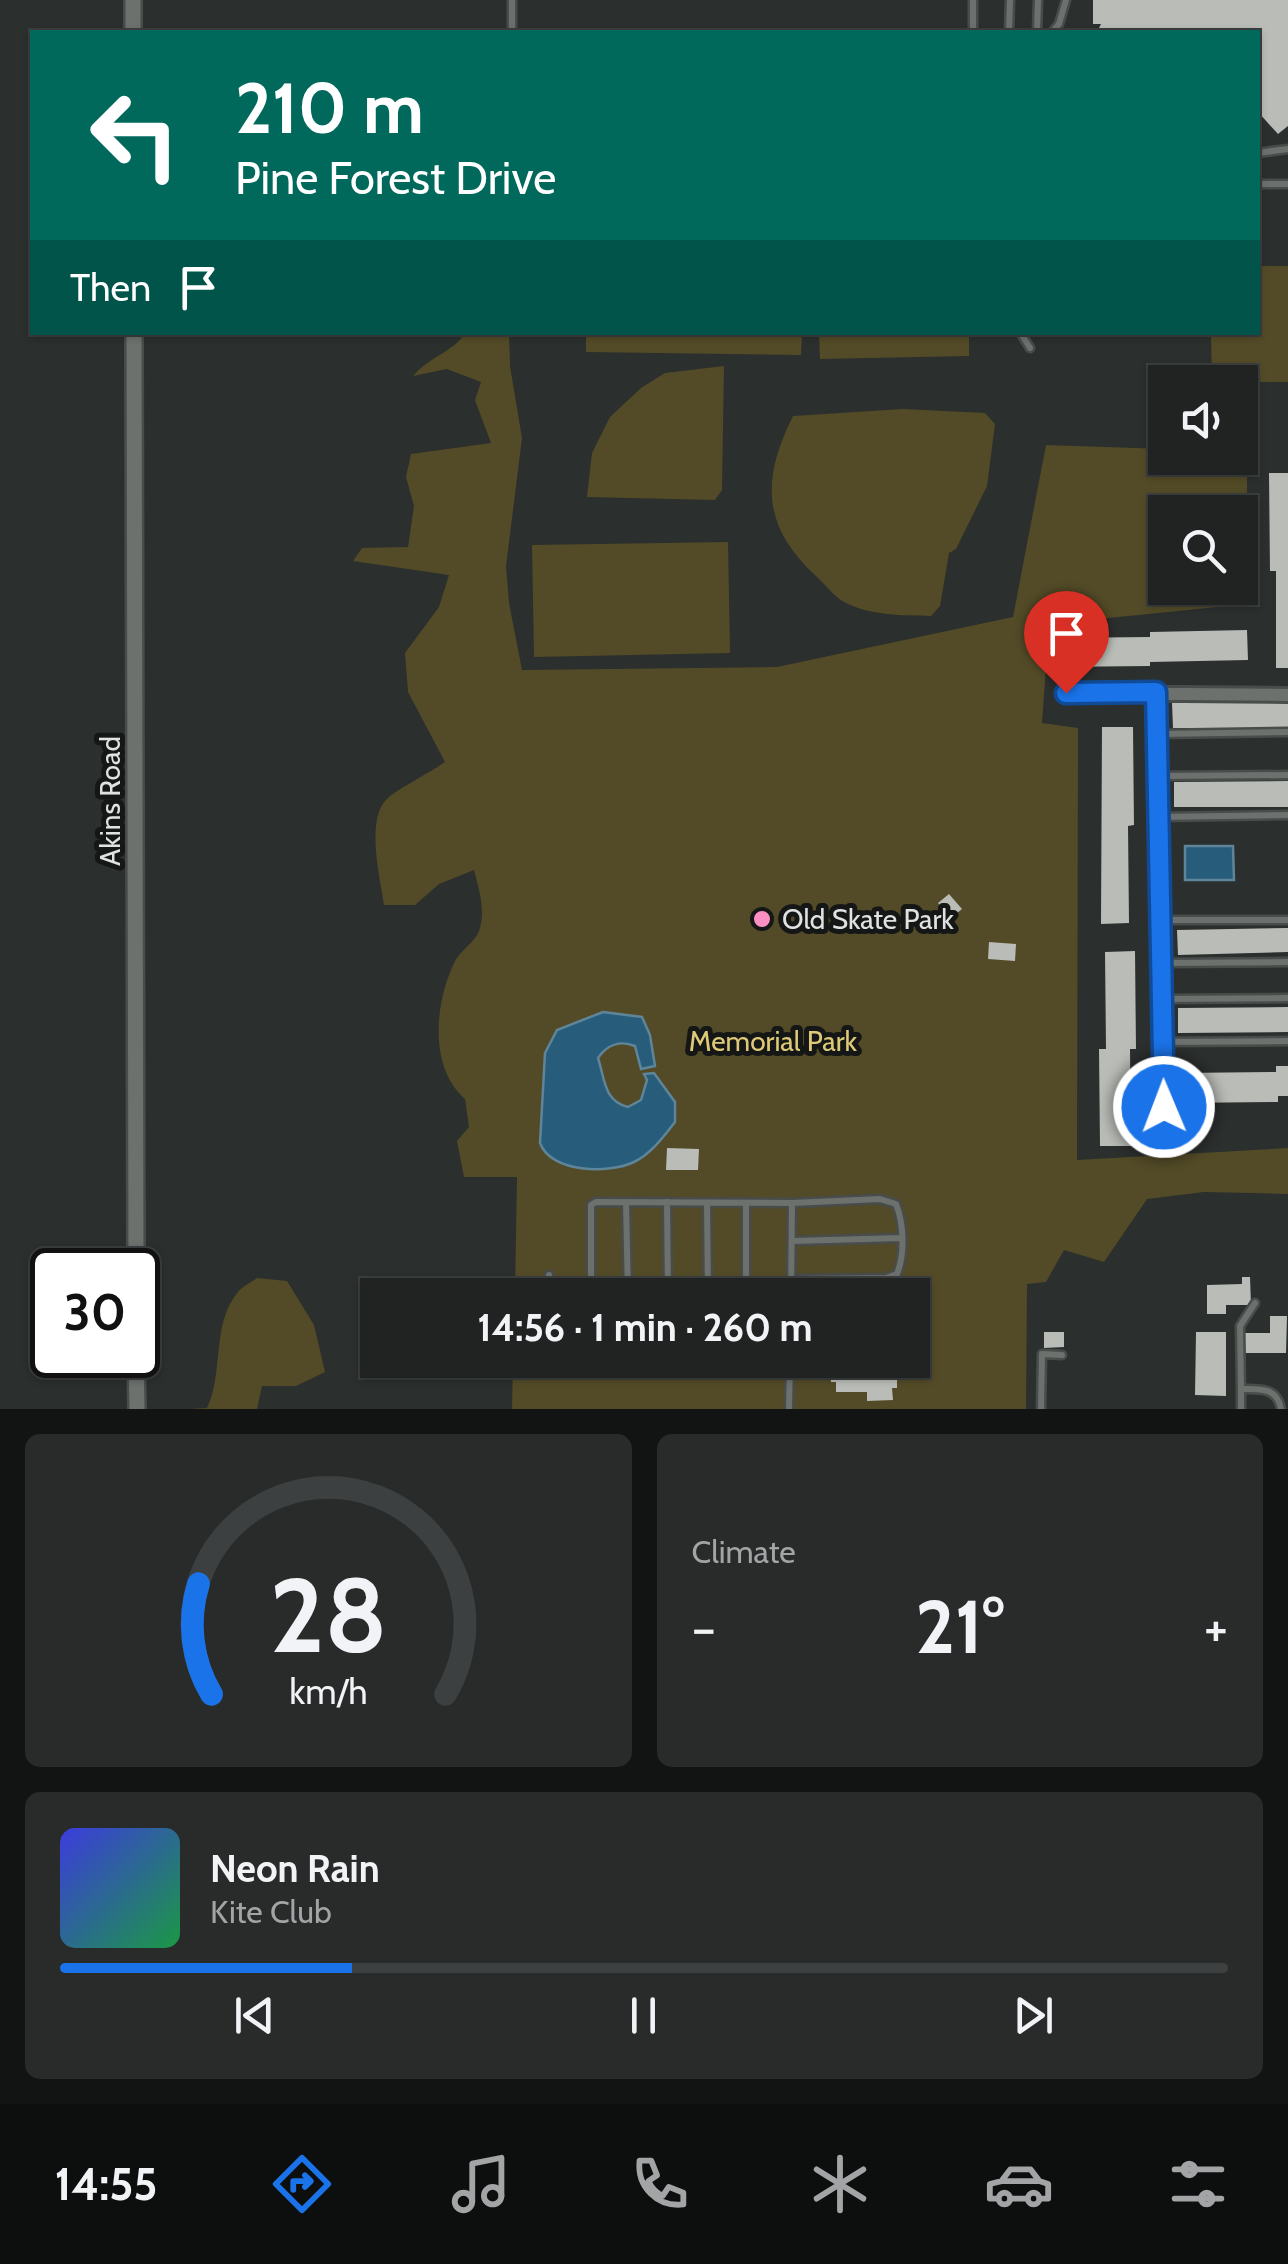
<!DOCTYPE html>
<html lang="en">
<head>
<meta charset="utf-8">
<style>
	:root { --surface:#202322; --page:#282b2a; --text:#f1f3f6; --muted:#a2a4a5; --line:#3d4040; --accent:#1a73e8 }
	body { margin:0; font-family:Cabin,sans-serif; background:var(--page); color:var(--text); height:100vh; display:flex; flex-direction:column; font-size:38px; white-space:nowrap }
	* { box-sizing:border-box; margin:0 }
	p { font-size:32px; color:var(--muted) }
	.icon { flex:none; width:55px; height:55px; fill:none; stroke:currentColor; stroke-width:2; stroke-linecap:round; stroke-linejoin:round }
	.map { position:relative; height:1409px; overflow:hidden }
	.drawer { display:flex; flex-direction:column; gap:25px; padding:25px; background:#121313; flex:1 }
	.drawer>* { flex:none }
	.guide { position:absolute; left:30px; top:30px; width:1230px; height:305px; border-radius:0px; box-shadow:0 2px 8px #0004,0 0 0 2px var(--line); background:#00695c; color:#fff; overflow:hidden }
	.fabs { position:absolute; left:1148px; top:365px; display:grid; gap:20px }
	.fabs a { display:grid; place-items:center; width:110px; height:110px; border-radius:0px; background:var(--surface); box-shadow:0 2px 8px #0004,0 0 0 2px var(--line); font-size:50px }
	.speed { position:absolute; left:30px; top:1248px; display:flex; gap:20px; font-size:50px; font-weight:700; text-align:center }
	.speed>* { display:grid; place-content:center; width:130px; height:130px; border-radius:50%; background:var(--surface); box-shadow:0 2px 8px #0004,0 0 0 2px var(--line); line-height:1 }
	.speed .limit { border:5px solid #111; border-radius:15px; background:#fff; color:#111 }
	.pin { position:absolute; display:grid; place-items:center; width:85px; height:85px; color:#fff; margin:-102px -42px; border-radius:50% 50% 50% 0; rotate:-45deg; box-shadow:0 0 10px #0007 }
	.pin .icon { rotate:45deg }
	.me { position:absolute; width:110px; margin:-55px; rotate:359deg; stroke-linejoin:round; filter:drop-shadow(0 0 8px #0008) }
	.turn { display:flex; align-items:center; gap:35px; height:210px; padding:0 40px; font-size:45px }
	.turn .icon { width:130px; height:130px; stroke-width:2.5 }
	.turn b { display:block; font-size:70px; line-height:85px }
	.then { display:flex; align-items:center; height:95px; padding:0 40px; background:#0003; gap:20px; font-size:38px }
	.big { font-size:75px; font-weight:700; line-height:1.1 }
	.drawer .widget { flex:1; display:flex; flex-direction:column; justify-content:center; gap:15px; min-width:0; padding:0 35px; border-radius:15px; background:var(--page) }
	.drawer .dial { align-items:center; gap:0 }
	.dial svg { height:260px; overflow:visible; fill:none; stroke:var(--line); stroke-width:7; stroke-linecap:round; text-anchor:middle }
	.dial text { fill:var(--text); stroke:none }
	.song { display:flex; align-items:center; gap:30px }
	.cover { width:120px; height:120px; border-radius:15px; background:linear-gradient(135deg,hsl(240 70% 55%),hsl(140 70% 35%)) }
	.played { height:10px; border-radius:5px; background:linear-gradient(90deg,var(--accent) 25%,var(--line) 25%) }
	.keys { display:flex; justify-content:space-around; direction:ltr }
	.heat { display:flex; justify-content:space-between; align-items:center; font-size:55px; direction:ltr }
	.drawer .tiles { flex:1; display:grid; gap:25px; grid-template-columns:1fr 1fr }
	.widget:last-child { grid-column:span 2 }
	.trip { position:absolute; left:360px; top:1278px; width:570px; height:100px; border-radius:0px; background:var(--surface); box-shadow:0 2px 8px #0004,0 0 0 2px var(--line); font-weight:700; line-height:100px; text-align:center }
	.dock { display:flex; height:160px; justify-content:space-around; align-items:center; background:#0d0e0e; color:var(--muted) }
	.dock .icon { width:70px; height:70px }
	.dock .on { color:var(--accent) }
	.dock b { font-size:45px; color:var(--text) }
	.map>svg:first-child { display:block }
	.green { fill:#534b27; fill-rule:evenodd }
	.water { fill:#275d7b; stroke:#5e8599; stroke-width:2.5 }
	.building { fill:#b9bcb7 }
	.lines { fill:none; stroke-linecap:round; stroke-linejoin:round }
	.service-casing { stroke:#484c4a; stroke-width:11 }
	.minor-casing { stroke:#484c4a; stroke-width:18 }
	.tertiary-casing { stroke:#484c4a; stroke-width:20 }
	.service { stroke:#6c716e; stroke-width:6 }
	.minor { stroke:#6c716e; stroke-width:12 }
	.tertiary { stroke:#6c716e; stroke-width:15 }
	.route-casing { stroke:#114b97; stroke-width:25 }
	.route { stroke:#1a73e8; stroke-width:18 }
	.poi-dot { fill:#fc8fc2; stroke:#151716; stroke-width:4 }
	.labels { text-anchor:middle; stroke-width:10; stroke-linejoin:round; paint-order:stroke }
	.street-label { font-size:28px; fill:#dfe2e0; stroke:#151716 }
	.poi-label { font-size:28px; fill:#dfe2e0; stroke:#151716; text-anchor:start }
	.park-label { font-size:28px; fill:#ddc977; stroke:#151716 }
</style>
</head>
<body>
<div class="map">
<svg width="1288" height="1409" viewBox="0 0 1288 1409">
	<rect width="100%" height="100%" fill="#2b2f2d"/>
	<!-- green -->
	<path class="green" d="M 1258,266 L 1288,266 L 1288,382 L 1212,382 L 1211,333 L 1258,332 Z
		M 465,333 L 509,333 L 510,366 L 522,438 L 506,566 L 509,603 L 522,670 L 777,667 L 1013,617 L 1046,445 L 1165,449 L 1165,458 L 1240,458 L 1240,452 L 1247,452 L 1247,604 L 1049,624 L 1042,723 L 1078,728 L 1077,1160 L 1288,1148 L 1288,1194 L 1204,1192 L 1147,1199 L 1104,1262 L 1064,1250 L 1046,1282 L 1027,1284 L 1026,1409 L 512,1409 L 513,1360 L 912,1360 L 912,1295 L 515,1295 L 517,1177 L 464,1177 L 457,1141 L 469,1127 L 465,1099 C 428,1066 435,1002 455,961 C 461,950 475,942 479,931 C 486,911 479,889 474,870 L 439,884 L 415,905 L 384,905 C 380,877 364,815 390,796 C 407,784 427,774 445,762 L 408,692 L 405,653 L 439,607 L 449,575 L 353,561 L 362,548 L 408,547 L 414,506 L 406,477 L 411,454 L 491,443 L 475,400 L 481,382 L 447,369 L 413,376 C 427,358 455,351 465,333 ZM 1165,512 L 1240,512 L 1240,588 L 1165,588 Z
		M 586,333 L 802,333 L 801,355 L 586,352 Z
		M 819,333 L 969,333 L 969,356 L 820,359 Z
		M 724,366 L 722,490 L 715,500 L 587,497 L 592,453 L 610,417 L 641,388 L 665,373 Z
		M 903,409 L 985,413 L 995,424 L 987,486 L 956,549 L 949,553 L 940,606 L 931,616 C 903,615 872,616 846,603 C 835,598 826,585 817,577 C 762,527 761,480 793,416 Z
		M 728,542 L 730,653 L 534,657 L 532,545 Z
		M 257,1278 L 287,1281 L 314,1325 L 325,1372 L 296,1386 L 262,1386 L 257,1409 L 189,1409 L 207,1408 C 224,1373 211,1324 238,1292 C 242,1287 251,1282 257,1278 Z"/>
	<!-- water -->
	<path class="water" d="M 1185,846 L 1233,846 L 1234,880 L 1185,880 Z
		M 603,1012 L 642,1017 L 650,1035 L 655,1066 L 641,1069 L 635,1046 C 620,1040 607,1045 598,1058 C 605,1080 604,1101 628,1107 L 641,1100 L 647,1080 L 644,1074 L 654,1073 L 675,1102 L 675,1122 C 664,1136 651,1154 634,1162 C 609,1174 551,1173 540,1143 L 545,1053 L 557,1030 Z"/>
	<!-- building -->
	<path class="building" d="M 1093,0 L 1288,0 L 1288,126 L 1278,134 L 1258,112 L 1258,32 L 1097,32 L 1101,24 L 1093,24 Z
		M 1269,473 L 1288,473 L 1288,668 L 1276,668 L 1276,571 L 1270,571 Z
		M 1247,630 L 1248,660 L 1150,662 L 1150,666 L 1053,667 L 1053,638 L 1150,637 L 1150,632 Z
		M 1288,702 L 1288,728 L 1173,728 L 1172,703 Z
		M 1102,727 L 1133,727 L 1134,825 L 1128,826 L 1129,923 L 1101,924 Z
		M 1288,781 L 1288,807 L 1174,807 L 1174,782 Z
		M 949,894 L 962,909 L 951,918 L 938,903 Z
		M 1288,928 L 1288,952 L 1178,955 L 1177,930 Z
		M 989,942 L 1016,944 L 1015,961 L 988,959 Z
		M 1135,951 L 1136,1049 L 1130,1049 L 1131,1146 L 1100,1146 L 1099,1049 L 1106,1049 L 1105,952 Z
		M 1288,1007 L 1288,1032 L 1178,1033 L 1178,1008 Z
		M 1276,1066 L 1288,1066 L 1288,1096 L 1278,1096 L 1278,1102 L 1179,1103 L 1179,1073 L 1276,1072 Z
		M 667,1148 L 699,1149 L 698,1170 L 666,1170 Z
		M 1242,1277 L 1250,1277 L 1251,1305 L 1226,1305 L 1226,1314 L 1207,1314 L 1207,1285 L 1242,1284 Z
		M 1270,1316 L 1287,1316 L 1286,1353 L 1245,1353 L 1245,1333 L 1270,1333 Z
		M 1044,1332 L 1064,1332 L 1064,1347 L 1044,1348 Z
		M 1196,1332 L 1226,1332 L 1226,1396 L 1195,1395 Z
		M 830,1360 L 897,1360 L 897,1388 L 892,1388 L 893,1400 L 867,1401 L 867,1392 L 836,1392 L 836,1382 L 831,1382 Z"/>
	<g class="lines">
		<!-- service casing -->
		<g class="service-casing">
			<path id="service" d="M 512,32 L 512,0
				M 973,32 L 973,0
				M 1009,32 L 1010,0
				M 1037,32 L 1038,0
				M 1052,32 L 1059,24 L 1066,0
				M 1258,153 L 1288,149
				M 1258,184 L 1288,184
				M 1020,332 L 1030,348
				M 1159,734 L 1288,732
				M 1159,776 L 1288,775
				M 1159,817 L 1288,815
				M 1160,920 L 1288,920
				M 1161,963 L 1288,962
				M 1164,999 L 1288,998
				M 1164,1042 L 1288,1041
				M 626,1202 L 628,1295
				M 667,1202 L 668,1295
				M 707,1203 L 708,1295
				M 746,1203 L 746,1295
				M 792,1241 L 901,1238
				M 549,1275 L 549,1295
				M 792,1279 L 886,1278 L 897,1274 C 905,1254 904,1224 896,1204 L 880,1199 L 792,1203
				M 591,1295 L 591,1205 L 596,1202 L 792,1203 L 791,1295
				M 1241,1389 L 1240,1326 L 1255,1303
				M 789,1409 L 790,1360
				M 1041,1409 L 1042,1354 L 1062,1355
				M 1241,1409 L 1241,1389 C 1260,1389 1277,1387 1281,1409"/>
		</g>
		<!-- minor casing -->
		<g class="minor-casing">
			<path id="minor" d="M 1156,692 L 1165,1139
				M 1066,693 L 1288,695"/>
		</g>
		<!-- tertiary casing -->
		<g class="tertiary-casing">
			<path id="tertiary" d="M 133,0 L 133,32
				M 134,332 L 136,1270
				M 136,1355 L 137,1409"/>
		</g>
		<!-- service -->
		<use href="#service" class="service"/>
		<!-- minor -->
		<use href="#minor" class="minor"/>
		<!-- tertiary -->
		<use href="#tertiary" class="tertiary"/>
	</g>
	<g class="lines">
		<!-- route casing -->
		<g class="route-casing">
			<path id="route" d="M 1066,693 L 1156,692 L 1164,1107"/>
		</g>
		<!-- route -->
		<use href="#route" class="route"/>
	</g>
	<!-- markers -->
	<circle class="poi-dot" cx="762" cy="919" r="10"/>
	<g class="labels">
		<!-- street labels -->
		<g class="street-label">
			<text transform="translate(110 801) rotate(-90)" y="10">Akins Road</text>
		</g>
		<!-- poi labels -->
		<g class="poi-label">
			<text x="782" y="929">Old Skate Park</text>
		</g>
		<!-- park labels -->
		<g class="park-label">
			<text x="773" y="1051">Memorial Park</text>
		</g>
	</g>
</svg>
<div class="fabs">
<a><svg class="icon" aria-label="sound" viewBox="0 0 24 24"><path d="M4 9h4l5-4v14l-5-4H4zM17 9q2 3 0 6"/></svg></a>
<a><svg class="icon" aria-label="search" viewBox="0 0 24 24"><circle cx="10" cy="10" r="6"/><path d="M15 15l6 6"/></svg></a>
</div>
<div class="speed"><div class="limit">30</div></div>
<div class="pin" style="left:1066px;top:693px;background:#d93025"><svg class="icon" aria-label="arrive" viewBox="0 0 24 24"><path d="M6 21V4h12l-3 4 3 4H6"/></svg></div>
<svg class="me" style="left:1164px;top:1107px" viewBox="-20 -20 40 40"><circle r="17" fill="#1a73e8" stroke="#fff" stroke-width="3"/><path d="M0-11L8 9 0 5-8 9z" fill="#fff"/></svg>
<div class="trip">14:56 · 1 min · 260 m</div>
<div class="guide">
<div class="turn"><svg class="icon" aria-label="left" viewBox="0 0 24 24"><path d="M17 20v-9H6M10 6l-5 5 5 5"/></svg><div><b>210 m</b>Pine Forest Drive</div></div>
<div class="then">Then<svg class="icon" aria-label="arrive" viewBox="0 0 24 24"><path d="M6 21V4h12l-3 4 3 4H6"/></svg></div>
</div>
</div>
<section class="drawer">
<div class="tiles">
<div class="widget dial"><svg viewBox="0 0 100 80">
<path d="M14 69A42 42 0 1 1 86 69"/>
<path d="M14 69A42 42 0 0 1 10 35" stroke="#1a73e8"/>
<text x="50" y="56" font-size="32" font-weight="700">28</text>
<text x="50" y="72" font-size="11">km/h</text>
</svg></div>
<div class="widget"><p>Climate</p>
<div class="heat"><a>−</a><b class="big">21°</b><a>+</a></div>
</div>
<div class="widget">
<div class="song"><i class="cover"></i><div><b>Neon Rain</b><p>Kite Club</p></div></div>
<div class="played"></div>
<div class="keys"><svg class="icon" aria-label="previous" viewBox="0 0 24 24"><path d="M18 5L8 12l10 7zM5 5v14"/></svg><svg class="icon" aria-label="pause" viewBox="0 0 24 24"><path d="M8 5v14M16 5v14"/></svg><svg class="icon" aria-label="next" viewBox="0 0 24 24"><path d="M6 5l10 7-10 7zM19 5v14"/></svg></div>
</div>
</div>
</section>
<nav class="dock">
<b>14:55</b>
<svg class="icon on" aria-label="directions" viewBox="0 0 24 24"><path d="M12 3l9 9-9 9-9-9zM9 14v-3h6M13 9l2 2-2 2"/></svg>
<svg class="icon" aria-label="music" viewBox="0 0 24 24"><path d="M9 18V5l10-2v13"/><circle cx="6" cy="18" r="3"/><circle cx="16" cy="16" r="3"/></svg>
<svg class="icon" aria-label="phone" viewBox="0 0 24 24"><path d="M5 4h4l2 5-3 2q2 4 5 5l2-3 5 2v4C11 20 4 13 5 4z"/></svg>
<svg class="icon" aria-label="climate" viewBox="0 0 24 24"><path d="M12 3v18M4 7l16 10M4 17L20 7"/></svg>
<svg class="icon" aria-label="car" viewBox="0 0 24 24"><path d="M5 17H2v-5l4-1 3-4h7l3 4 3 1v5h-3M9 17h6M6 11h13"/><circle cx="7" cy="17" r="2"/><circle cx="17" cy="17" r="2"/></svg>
<svg class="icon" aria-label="filters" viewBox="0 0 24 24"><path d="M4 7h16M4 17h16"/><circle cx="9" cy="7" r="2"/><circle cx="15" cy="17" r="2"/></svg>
</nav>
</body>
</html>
